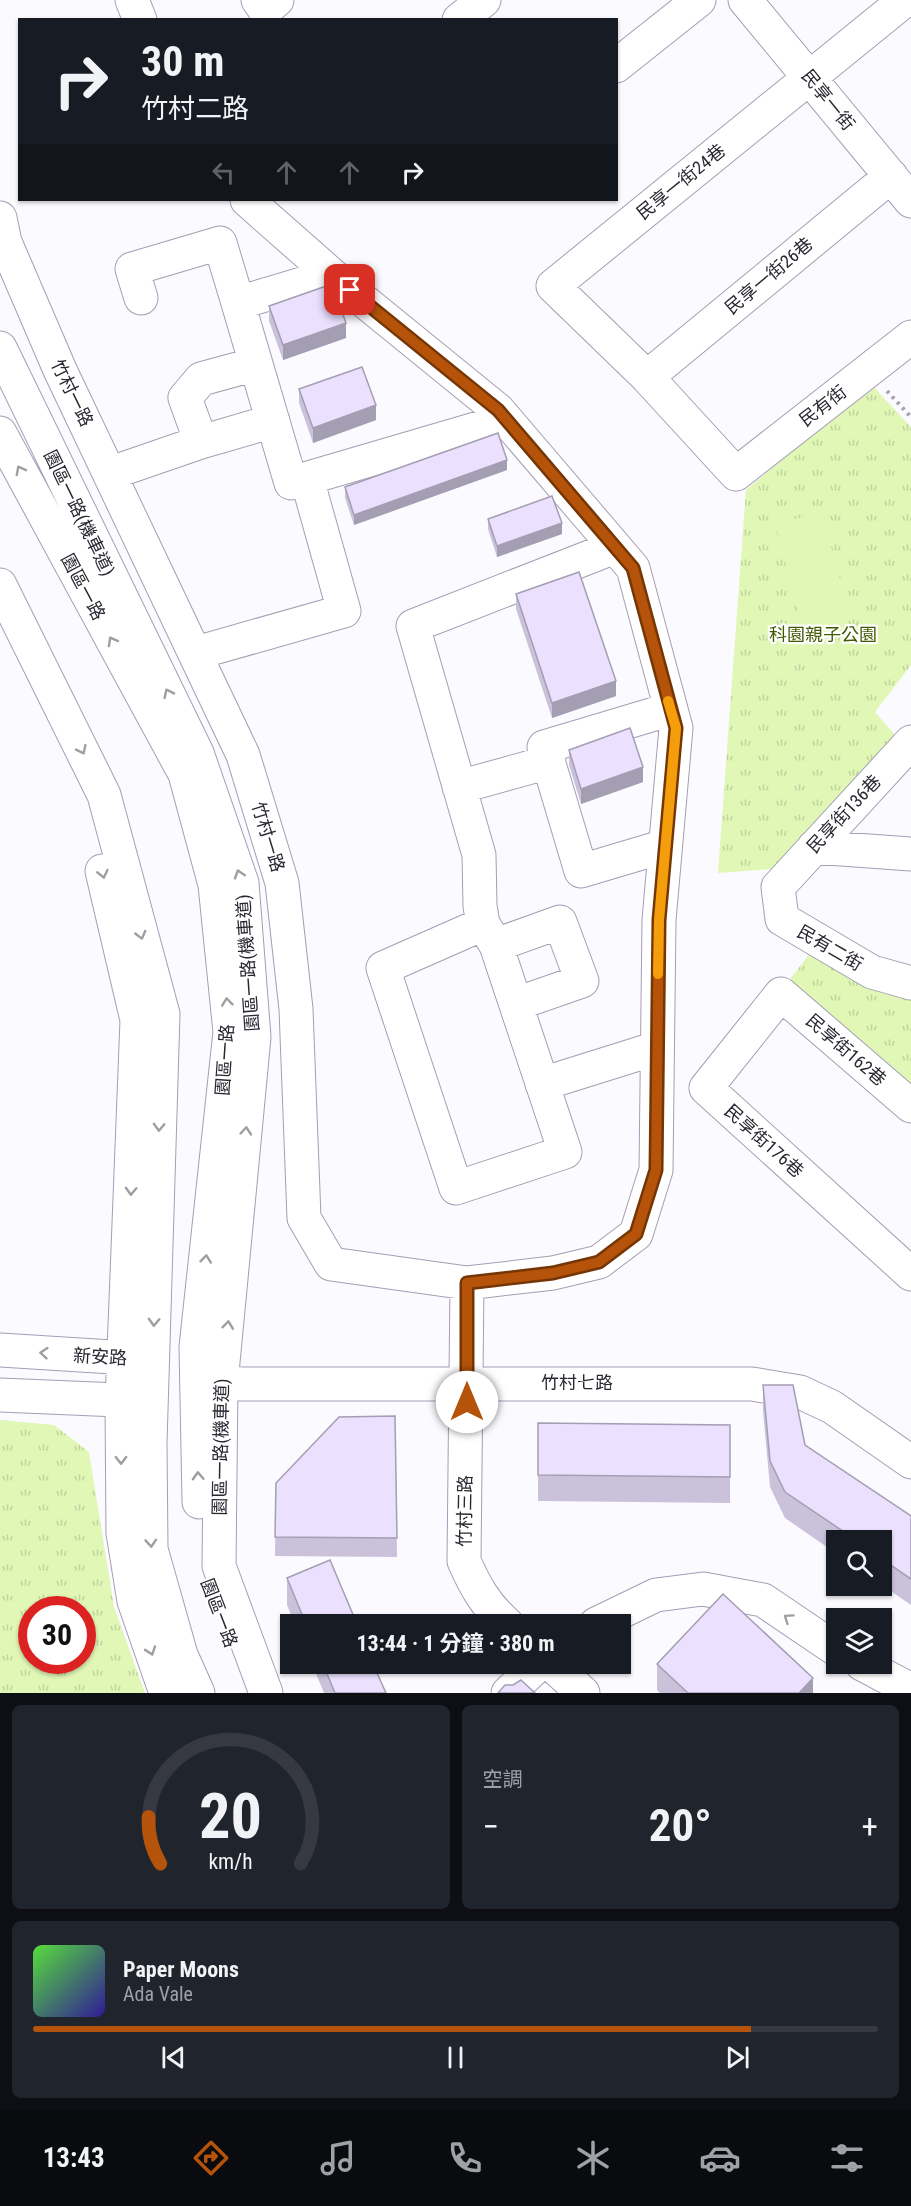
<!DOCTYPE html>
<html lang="zh-TW">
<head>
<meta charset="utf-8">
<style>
	:root { --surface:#171b24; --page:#20242c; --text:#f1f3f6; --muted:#9ea1a6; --line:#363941; --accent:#b45309 }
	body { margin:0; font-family:"Roboto Condensed","Noto Sans TC",sans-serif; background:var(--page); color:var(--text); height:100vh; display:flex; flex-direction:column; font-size:22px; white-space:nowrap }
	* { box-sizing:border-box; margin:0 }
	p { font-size:20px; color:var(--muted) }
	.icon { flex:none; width:33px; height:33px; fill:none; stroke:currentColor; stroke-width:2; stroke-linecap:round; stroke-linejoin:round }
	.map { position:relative; height:1693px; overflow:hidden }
	.panel { display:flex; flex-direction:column; gap:12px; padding:12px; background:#0d0f14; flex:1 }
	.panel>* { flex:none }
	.guide { position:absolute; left:18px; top:18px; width:600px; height:183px; border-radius:0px; box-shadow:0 2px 4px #0004; background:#171b24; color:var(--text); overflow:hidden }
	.fabs { position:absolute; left:826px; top:1530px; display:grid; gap:12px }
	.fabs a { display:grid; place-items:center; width:66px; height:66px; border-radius:0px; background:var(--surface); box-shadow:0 2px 4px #0004; font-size:30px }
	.speed { position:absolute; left:18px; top:1596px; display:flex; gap:12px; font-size:30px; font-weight:700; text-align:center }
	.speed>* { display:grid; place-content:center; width:78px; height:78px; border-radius:50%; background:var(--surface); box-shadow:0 2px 4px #0004; line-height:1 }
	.speed .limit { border:9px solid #d22; background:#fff; color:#111 }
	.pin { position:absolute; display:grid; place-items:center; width:51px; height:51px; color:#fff; margin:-26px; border-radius:12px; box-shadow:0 3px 9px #0006 }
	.me { position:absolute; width:66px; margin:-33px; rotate:0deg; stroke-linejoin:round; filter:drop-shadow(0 0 4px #0008) }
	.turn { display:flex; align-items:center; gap:21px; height:126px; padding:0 24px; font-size:27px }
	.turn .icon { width:78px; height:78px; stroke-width:2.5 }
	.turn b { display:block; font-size:42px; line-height:51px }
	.lanes { display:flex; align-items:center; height:57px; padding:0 24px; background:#0003; justify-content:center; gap:30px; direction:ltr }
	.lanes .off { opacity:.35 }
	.big { font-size:45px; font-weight:700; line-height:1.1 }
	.panel .tile { flex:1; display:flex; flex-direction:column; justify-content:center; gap:9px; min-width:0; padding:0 21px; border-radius:9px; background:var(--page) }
	.panel .dial { align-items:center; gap:0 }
	.dial svg { height:156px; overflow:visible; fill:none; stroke:var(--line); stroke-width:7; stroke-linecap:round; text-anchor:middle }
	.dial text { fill:var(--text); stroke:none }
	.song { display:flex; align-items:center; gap:18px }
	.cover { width:72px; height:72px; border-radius:9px; background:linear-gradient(135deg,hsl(110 70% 55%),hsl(250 70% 35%)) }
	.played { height:6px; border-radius:3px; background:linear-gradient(90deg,var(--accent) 85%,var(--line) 85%) }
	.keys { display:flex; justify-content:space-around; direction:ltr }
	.heat { display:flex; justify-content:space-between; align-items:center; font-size:33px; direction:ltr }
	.panel .tiles { flex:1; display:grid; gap:12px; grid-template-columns:1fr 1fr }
	.tile:last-child { grid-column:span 2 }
	.trip { position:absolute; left:280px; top:1614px; width:351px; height:60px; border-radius:0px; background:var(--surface); box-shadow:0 2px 4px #0004; font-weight:700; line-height:60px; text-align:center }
	.menu { display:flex; height:96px; justify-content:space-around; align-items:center; background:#090b0e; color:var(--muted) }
	.menu .icon { width:42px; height:42px }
	.menu .active { color:var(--accent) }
	.menu b { font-size:27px; color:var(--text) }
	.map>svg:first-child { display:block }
	.park { fill:url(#park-tufts); fill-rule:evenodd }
	.pitch { fill:#e0f7b6 }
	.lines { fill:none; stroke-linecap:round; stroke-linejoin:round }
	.minor-casing { stroke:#a59db5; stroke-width:35 }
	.path { stroke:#a7a5ac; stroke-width:4; stroke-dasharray:3 4.5; stroke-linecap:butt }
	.minor { stroke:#fff; stroke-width:33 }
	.wall { fill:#cac2db }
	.shaded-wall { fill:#a49eb2 }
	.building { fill:#ebe1ff; stroke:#a49eb2; stroke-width:1.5 }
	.oneway { stroke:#9f9ea2 }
	.route-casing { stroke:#753606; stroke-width:15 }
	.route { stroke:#b45309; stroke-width:10 }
	.slow { stroke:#f59e0b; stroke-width:10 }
	.labels { text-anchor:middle; stroke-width:4.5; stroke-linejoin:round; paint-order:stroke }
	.street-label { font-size:18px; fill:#2a2731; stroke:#fff }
	.park-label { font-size:18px; fill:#435900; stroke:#fff }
</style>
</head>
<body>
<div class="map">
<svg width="911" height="1693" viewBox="0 0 911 1693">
	<defs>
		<pattern id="park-tufts" width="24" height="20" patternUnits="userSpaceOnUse" patternTransform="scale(1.5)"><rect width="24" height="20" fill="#e0f7b6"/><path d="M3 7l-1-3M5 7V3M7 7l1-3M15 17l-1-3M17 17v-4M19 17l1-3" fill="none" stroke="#c0d49d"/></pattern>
	</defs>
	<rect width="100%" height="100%" fill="#fbfaff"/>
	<!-- park -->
	<path class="park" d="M 871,384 L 911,427 L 911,665 L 875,712 L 902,743 L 784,868 L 718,873 L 746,490 Z
		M 811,952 L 911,994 L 911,1085 L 787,983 Z
		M 0,1420 L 54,1425 L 89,1452 L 114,1607 L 145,1693 L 0,1693 ZM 32,1610 L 82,1610 L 82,1660 L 32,1660 Z"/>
	<!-- pitch -->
	<path class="pitch" d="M 822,512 L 851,620 L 804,632 L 775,524 Z"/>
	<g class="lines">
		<!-- minor casing -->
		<g class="minor-casing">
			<path id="minor" d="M 132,0 L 140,20
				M 258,0 L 265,10 L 277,0
				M 745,0 L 911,201
				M 905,0 L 553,286 L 647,377 L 736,474 L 911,337
				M 459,20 L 484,0
				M 616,66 L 699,0
				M 0,218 L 5,242 L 60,370 L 243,755 L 282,883 L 296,1009 L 304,1218 L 331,1264 L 467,1283 L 553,1273 L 599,1262 L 636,1234 L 656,1170 L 659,920 L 676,728 L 633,568 L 498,410 L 332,275 L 247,200
				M 332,275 L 238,303 L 291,483 L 506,420
				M 141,298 L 132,269 L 220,243 L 238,303
				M 0,348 L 197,753 L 242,883 L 254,1037 L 221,1383 L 219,1566 L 266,1693
				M 256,364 L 201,379 L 185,398 L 201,442 L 273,421
				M 647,377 L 891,176
				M 0,433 L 185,774 L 215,885 L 230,1032 L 196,1347 L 199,1502
				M 111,473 L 201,442
				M 0,585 L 104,795 L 163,1014 L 150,1443 L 151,1549 L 181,1655 L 198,1693
				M 196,653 L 344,611 L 307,479
				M 911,742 L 778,887 L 782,919 L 872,972 L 911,983
				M 459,787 L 549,762
				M 665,846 L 581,871 L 544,747 L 671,709
				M 814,847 L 911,854
				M 102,871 L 137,1020 L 122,1402 L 123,1533 L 134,1601 L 166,1693
				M 483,924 L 496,945 L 565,1152 L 456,1188 L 383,968 Z
				M 483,924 L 480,906 L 479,855 L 413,626 L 615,547
				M 496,945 L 560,922 L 582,981 L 516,1004
				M 542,1084 L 657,1048
				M 911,1106 L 781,994 L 706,1088 L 911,1274
				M 467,1283 L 464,1561 C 475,1586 486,1606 507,1624
				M 0,1350 L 144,1359
				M 200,1380 L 242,1384 L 752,1384 L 800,1392 L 832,1407 L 911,1462
				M 0,1395 L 142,1401
				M 596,1624 L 656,1595 L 703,1589 L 763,1600 L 837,1650
				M 551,1664 L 583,1693
				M 862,1664 L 911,1690
				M 508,1693 L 539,1664"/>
		</g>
		<!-- path -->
		<path class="path" d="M 887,391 L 911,417"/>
		<!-- minor -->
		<use href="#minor" class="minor"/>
	</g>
	<!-- wall -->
	<path class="wall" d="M 269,306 L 346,338 L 283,360 L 269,321 Z
		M 299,389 L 376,420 L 313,443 L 299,403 Z
		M 507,470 L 354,525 L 345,498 L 345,487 Z
		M 488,519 L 562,534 L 497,557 L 488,529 Z
		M 516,594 L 616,696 L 552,718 L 516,609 Z
		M 569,750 L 643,782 L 581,804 L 569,765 Z
		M 763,1385 L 805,1445 L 911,1516 L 911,1605 L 882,1585 L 882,1540 L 837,1540 L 837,1554 L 785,1518 L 770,1487 L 763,1411 Z
		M 395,1416 L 397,1557 L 275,1556 L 276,1483 Z
		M 538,1423 L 730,1425 L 730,1503 L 538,1501 Z
		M 287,1578 L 357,1624 L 295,1624 L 287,1605 Z
		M 312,1664 L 373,1664 L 386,1693 L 324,1693 Z
		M 657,1664 L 813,1693 L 660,1693 L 657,1690 Z"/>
	<!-- shaded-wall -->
	<path class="shaded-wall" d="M 346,323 L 346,338 L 283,360 L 283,345 Z
		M 376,405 L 376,420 L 313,443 L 313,428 Z
		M 507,460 L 507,470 L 354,525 L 354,515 Z
		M 562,523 L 562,534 L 497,557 L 497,546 Z
		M 616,681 L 616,696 L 552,718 L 552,703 Z
		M 643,767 L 643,782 L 581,804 L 581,789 Z
		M 813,1678 L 813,1693 L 799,1693 Z"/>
	<!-- building -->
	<path class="building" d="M 332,284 L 346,323 L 283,345 L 269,306 Z
		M 362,367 L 376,405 L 313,428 L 299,389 Z
		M 498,433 L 507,460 L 354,515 L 345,487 Z
		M 552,496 L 562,523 L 497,546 L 488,519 Z
		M 579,572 L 616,681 L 552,703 L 516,594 Z
		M 630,728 L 643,767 L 581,789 L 569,750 Z
		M 763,1385 L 793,1385 L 805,1445 L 911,1516 L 911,1579 L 882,1559 L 882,1540 L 856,1540 L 785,1492 L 770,1461 Z
		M 395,1416 L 397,1538 L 275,1537 L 276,1483 L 339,1417 Z
		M 538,1423 L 730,1425 L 730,1477 L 538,1475 Z
		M 330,1560 L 357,1624 L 306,1624 L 287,1578 Z
		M 723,1594 L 813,1678 L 799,1693 L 688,1693 L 657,1664 Z
		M 323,1664 L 373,1664 L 386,1693 L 335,1693 Z
		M 521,1680 L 535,1693 L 498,1693 L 505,1685 L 513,1685 Z"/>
	<!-- one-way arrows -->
	<defs><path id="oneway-chevron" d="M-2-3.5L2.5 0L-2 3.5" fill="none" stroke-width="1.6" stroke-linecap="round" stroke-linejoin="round" transform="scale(1.5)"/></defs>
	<g class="oneway">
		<use href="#oneway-chevron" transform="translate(20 470) rotate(-118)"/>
		<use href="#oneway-chevron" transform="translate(112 641) rotate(-119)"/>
		<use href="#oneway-chevron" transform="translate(168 693) rotate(-116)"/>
		<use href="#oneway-chevron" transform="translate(82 750) rotate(64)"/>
		<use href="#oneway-chevron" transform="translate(103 874) rotate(77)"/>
		<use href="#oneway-chevron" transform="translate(239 874) rotate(-108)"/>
		<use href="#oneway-chevron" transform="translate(141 935) rotate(75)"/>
		<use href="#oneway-chevron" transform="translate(227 1002) rotate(-96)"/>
		<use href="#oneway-chevron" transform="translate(159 1127) rotate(92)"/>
		<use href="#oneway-chevron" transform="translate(246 1131) rotate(-85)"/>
		<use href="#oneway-chevron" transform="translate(131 1191) rotate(92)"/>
		<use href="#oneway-chevron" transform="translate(206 1259) rotate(-84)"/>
		<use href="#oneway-chevron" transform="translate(154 1322) rotate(92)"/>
		<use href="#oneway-chevron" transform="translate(228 1325) rotate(-83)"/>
		<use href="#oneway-chevron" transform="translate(44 1353) rotate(-175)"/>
		<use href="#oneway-chevron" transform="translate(121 1460) rotate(89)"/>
		<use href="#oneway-chevron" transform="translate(198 1476) rotate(-93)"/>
		<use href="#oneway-chevron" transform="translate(151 1543) rotate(86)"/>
		<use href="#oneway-chevron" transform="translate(788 1618) rotate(-145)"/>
		<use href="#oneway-chevron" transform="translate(151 1651) rotate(71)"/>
	</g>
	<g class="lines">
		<!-- route casing -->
		<g class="route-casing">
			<path id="route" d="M 350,290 L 498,410 L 633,568 L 676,728 L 659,920 L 656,1170 L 636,1234 L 599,1262 L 553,1273 L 467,1283 L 467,1402"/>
		</g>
		<!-- route -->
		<use href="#route" class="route"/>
		<!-- slow -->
		<path class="slow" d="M 658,974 L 659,920 L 676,728 L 668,701"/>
	</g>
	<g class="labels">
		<!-- street labels -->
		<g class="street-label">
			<text transform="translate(828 100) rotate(51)" y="6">民享一街</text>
			<text transform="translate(681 182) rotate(-39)" y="6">民享一街24巷</text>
			<text transform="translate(769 276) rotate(-40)" y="6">民享一街26巷</text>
			<text transform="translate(72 393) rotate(64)" y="6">竹村一路</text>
			<text transform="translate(823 406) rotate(-38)" y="6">民有街</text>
			<text transform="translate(79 513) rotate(64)" y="6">園區一路(機車道)</text>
			<text transform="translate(83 587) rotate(62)" y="6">園區一路</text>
			<text transform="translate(844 814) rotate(-47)" y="6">民享街136巷</text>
			<text transform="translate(268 837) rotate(73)" y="6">竹村一路</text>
			<text transform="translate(830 948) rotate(30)" y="6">民有二街</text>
			<text transform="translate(248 963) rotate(-94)" y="6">園區一路(機車道)</text>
			<text transform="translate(846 1050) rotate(41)" y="6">民享街162巷</text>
			<text transform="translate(225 1060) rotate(-86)" y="6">園區一路</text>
			<text transform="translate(764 1141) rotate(42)" y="6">民享街176巷</text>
			<text transform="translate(100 1357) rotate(3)" y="6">新安路</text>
			<text x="577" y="1389">竹村七路</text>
			<text transform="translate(221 1447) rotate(-89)" y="6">園區一路(機車道)</text>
			<text transform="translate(465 1511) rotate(-89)" y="6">竹村三路</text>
			<text transform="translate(219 1613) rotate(69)" y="6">園區一路</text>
		</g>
		<!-- park labels -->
		<g class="park-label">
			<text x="823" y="641">科園親子公園</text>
		</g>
	</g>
</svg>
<div class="fabs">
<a><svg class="icon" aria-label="search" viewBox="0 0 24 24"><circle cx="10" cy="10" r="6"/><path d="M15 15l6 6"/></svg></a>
<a><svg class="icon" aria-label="layers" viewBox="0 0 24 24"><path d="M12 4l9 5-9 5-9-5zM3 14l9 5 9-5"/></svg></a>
</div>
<div class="speed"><div class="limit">30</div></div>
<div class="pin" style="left:350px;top:290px;background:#d93025"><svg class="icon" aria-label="arrive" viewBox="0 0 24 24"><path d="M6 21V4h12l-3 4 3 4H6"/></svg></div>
<svg class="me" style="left:467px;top:1402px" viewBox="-20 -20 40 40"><circle r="19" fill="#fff"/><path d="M0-13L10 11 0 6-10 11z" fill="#b45309"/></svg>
<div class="trip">13:44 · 1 分鐘 · 380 m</div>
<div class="guide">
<div class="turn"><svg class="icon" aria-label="right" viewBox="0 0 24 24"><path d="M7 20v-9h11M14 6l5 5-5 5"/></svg><div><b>30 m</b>竹村二路</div></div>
<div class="lanes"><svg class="icon off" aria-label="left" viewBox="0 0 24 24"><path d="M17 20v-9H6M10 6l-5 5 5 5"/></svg><svg class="icon off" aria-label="ahead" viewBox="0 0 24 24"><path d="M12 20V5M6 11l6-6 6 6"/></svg><svg class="icon off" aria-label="ahead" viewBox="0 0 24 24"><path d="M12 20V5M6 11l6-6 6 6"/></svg><svg class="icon" aria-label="right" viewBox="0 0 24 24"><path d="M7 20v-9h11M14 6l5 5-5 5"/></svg></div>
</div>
</div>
<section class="panel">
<div class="tiles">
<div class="tile dial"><svg viewBox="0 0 100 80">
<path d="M14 69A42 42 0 1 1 86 69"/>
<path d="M14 69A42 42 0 0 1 8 45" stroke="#b45309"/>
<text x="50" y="56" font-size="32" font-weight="700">20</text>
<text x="50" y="72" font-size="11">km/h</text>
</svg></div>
<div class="tile"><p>空調</p>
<div class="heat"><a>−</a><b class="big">20°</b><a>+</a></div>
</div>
<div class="tile">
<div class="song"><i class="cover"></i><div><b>Paper Moons</b><p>Ada Vale</p></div></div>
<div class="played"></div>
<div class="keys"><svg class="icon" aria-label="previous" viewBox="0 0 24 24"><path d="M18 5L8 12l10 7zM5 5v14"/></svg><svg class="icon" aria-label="pause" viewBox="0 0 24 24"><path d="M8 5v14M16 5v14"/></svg><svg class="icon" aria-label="next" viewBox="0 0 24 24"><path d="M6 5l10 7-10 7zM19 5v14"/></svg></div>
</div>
</div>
</section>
<nav class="menu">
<b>13:43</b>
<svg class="icon active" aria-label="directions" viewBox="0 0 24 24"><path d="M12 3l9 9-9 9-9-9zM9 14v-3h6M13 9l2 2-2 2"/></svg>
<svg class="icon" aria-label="music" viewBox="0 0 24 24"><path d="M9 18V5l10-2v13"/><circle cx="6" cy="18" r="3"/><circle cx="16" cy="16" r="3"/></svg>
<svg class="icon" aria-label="phone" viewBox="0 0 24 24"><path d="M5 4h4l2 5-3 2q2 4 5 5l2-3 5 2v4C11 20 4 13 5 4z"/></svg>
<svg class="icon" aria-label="climate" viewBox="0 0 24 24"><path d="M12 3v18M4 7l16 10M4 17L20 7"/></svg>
<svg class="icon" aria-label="car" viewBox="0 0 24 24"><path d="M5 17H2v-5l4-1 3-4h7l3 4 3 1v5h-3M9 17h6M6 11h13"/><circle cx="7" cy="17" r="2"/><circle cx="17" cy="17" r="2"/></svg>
<svg class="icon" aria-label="filters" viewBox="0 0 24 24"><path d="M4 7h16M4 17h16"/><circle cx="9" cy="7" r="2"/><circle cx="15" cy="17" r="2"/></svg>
</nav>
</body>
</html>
